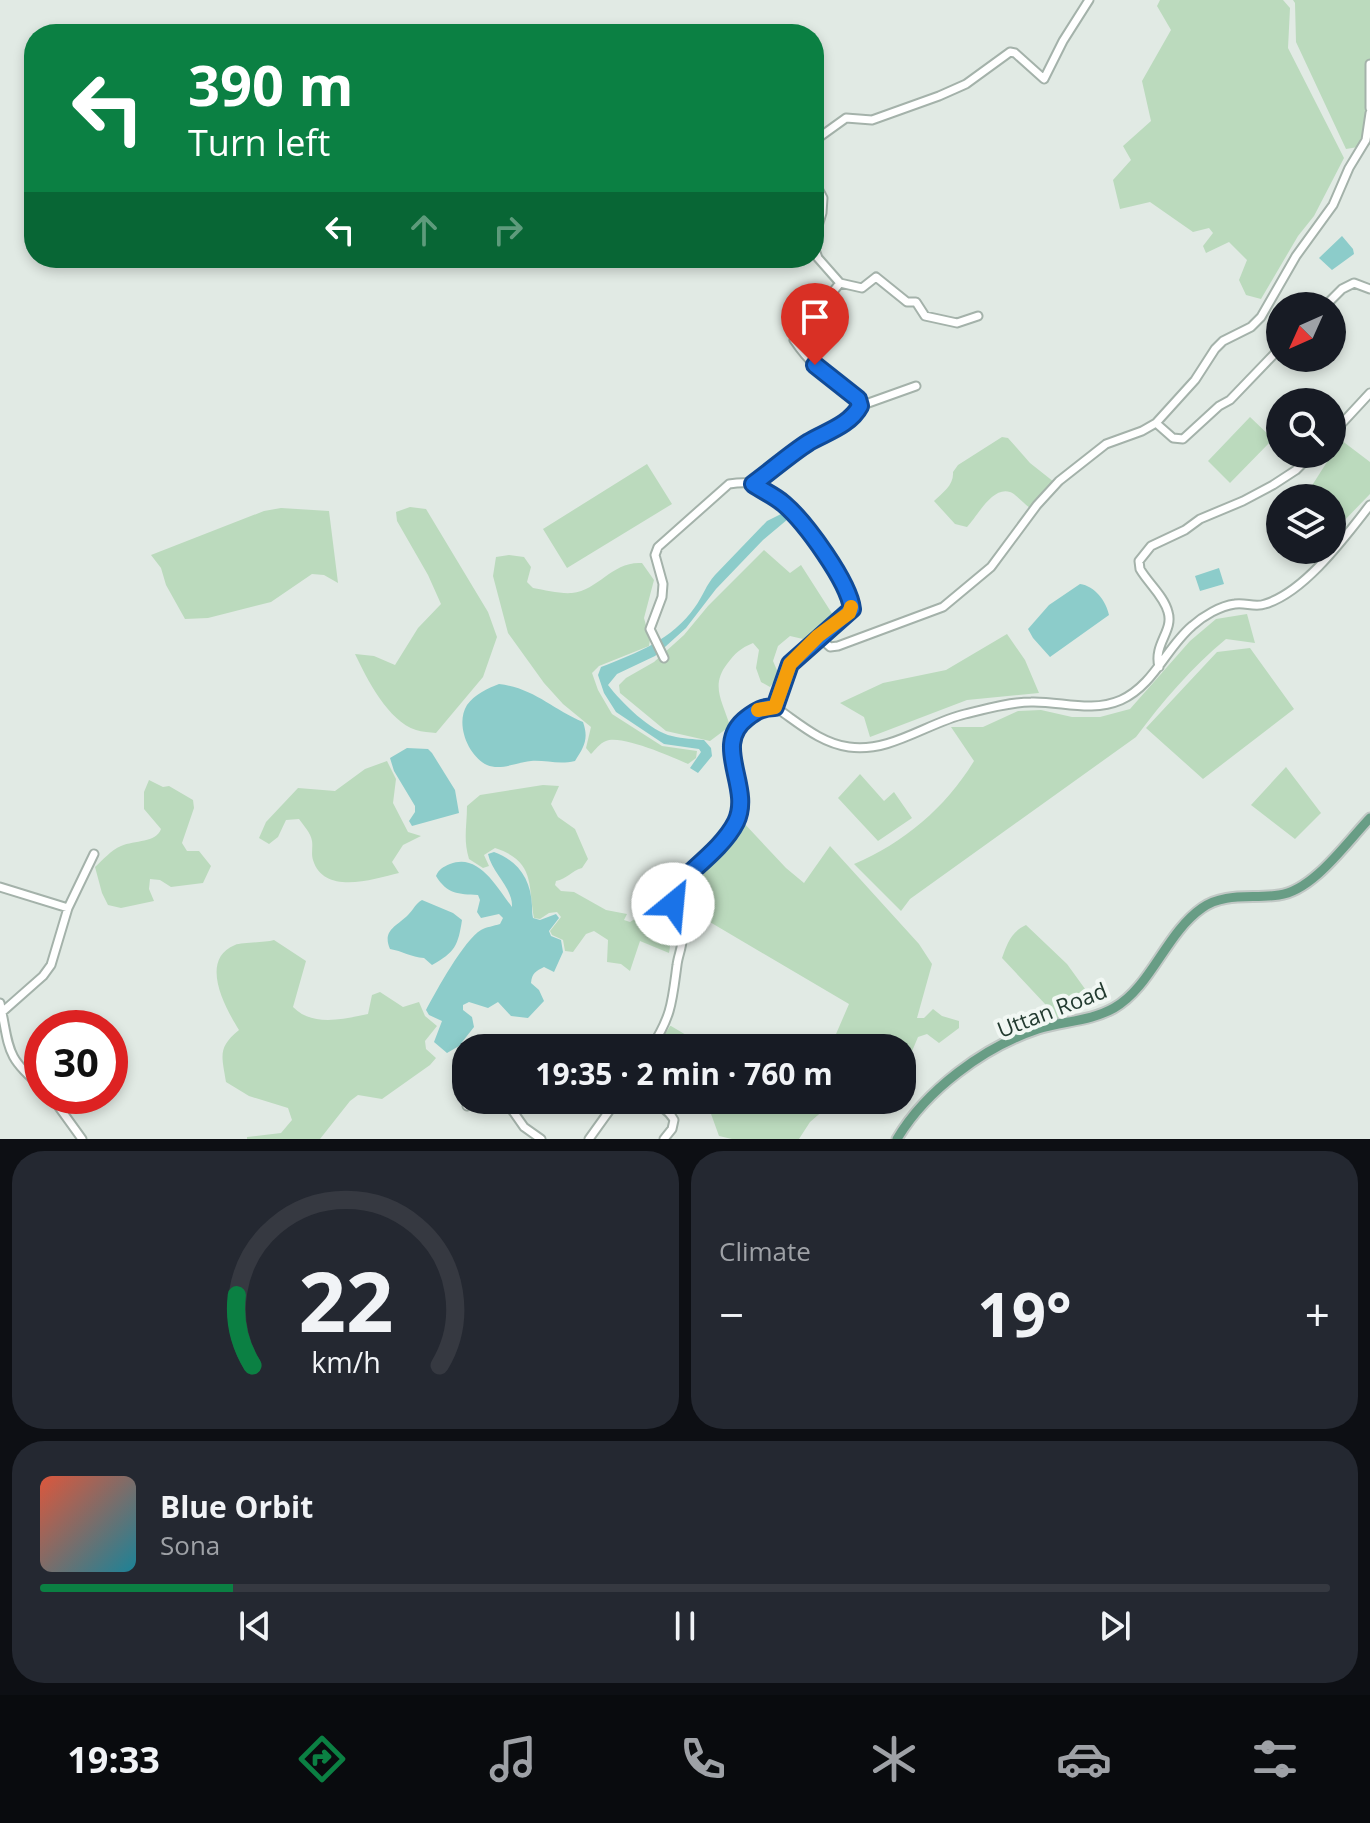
<!DOCTYPE html>
<html lang="en">
<head>
<meta charset="utf-8">
<style>
	:root { --surface:#171b24; --page:#242831; --text:#f1f3f6; --muted:#9ea1a6; --line:#363941; --accent:#0b8043 }
	body { margin:0; font-family:"Open Sans",sans-serif; background:var(--page); color:var(--text); height:100vh; display:flex; flex-direction:column; font-size:30px; white-space:nowrap }
	* { box-sizing:border-box; margin:0 }
	p { font-size:26px; color:var(--muted) }
	.icon { flex:none; width:44px; height:44px; fill:none; stroke:currentColor; stroke-width:2; stroke-linecap:round; stroke-linejoin:round }
	.map { position:relative; height:1139px; overflow:hidden }
	.side { display:flex; flex-direction:column; gap:12px; padding:12px; background:#0d0f14; flex:1 }
	.side>* { flex:none }
	.top-card { position:absolute; left:24px; top:24px; width:800px; height:244px; border-radius:32px; box-shadow:0 4px 12px #0003; background:#0b8043; color:#fff; overflow:hidden }
	.needle { width:52px; rotate:225deg }
	.fabs { position:absolute; left:1266px; top:292px; display:grid; gap:16px }
	.fabs a { display:grid; place-items:center; width:80px; height:80px; border-radius:50%; background:var(--surface); box-shadow:0 4px 12px #0003; font-size:40px }
	.speed { position:absolute; left:24px; top:1010px; display:flex; gap:16px; font-size:40px; font-weight:700; text-align:center }
	.speed>* { display:grid; place-content:center; width:104px; height:104px; border-radius:50%; background:var(--surface); box-shadow:0 4px 12px #0003; line-height:1 }
	.speed .limit { border:12px solid #d22; background:#fff; color:#111 }
	.pin { position:absolute; display:grid; place-items:center; width:68px; height:68px; color:#fff; margin:-82px -34px; border-radius:50% 50% 50% 0; rotate:-45deg; box-shadow:0 0 8px #0007 }
	.pin .icon { rotate:45deg }
	.me { position:absolute; width:88px; margin:-44px; rotate:28deg; stroke-linejoin:round; filter:drop-shadow(0 0 6px #0008) }
	.turn { display:flex; align-items:center; gap:28px; height:168px; padding:0 32px; font-size:36px }
	.turn .icon { width:104px; height:104px; stroke-width:2.5 }
	.turn b { display:block; font-size:56px; line-height:68px }
	.lanes { display:flex; align-items:center; height:76px; padding:0 32px; background:#0003; justify-content:center; gap:40px; direction:ltr }
	.lanes .off { opacity:.35 }
	.big { font-size:60px; font-weight:700; line-height:1.1 }
	.side .card { flex:1; display:flex; flex-direction:column; justify-content:center; gap:12px; min-width:0; padding:0 28px; border-radius:32px; background:var(--page) }
	.side .dial { align-items:center; gap:0 }
	.dial svg { height:208px; overflow:visible; fill:none; stroke:var(--line); stroke-width:7; stroke-linecap:round; text-anchor:middle }
	.dial text { fill:var(--text); stroke:none }
	.song { display:flex; align-items:center; gap:24px }
	.cover { width:96px; height:96px; border-radius:12px; background:linear-gradient(135deg,hsl(10 70% 55%),hsl(190 70% 35%)) }
	.played { height:8px; border-radius:4px; background:linear-gradient(90deg,var(--accent) 15%,var(--line) 15%) }
	.keys { display:flex; justify-content:space-around; direction:ltr }
	.heat { display:flex; justify-content:space-between; align-items:center; font-size:44px; direction:ltr }
	.side .tiles { flex:1; display:grid; gap:12px; grid-template-columns:1fr 1fr }
	.card:last-child { grid-column:span 2 }
	.trip { position:absolute; left:452px; top:1034px; width:464px; height:80px; border-radius:32px; background:var(--surface); box-shadow:0 4px 12px #0003; font-weight:700; line-height:80px; text-align:center }
	.tabs { display:flex; height:128px; justify-content:space-around; align-items:center; background:#090b0e; color:var(--muted) }
	.tabs .icon { width:56px; height:56px }
	.tabs .active { color:var(--accent) }
	.tabs b { font-size:36px; color:var(--text) }
	.map>svg:first-child { display:block }
	.green { fill:#bbdabd }
	.water { fill:#8cccca }
	.lines { fill:none; stroke-linecap:round; stroke-linejoin:round }
	.minor-casing { stroke:#a4b2aa; stroke-width:11 }
	.major-casing { stroke:#c1c8c5; stroke-width:13 }
	.minor { stroke:#fff; stroke-width:7 }
	.major { stroke:#689d85; stroke-width:9 }
	.route-casing { stroke:#114b97; stroke-width:20 }
	.route { stroke:#1a73e8; stroke-width:14 }
	.slow { stroke:#f59e0b; stroke-width:14 }
	.labels { text-anchor:middle; stroke-width:8; stroke-linejoin:round; paint-order:stroke }
	.street-label { font-size:22px; fill:#223a2f; stroke:#f1f7f3 }
</style>
</head>
<body>
<div class="map">
<svg width="1370" height="1139" viewBox="0 0 1370 1139">
	<rect width="100%" height="100%" fill="#e1eae4"/>
	<!-- green -->
	<path class="green" d="M 1160,0 L 1283,0 L 1290,8 L 1288,48 L 1344,158 L 1314,216 L 1298,236 L 1261,299 L 1246,295 L 1239,280 L 1247,260 L 1229,242 L 1206,253 L 1203,246 L 1213,233 L 1209,228 L 1193,232 L 1150,202 L 1120,209 L 1113,180 L 1131,160 L 1123,146 L 1151,121 L 1142,81 L 1171,30 L 1157,6 Z
		M 1293,0 L 1370,0 L 1370,145 L 1346,149 L 1296,42 L 1295,3 Z
		M 1250,417 L 1273,439 L 1230,483 L 1208,461 Z
		M 1002,437 L 1008,438 L 1030,463 L 1054,482 L 1030,508 C 1024,504 1016,494 1010,492 C 992,486 977,517 967,527 L 955,524 L 934,501 C 943,492 954,485 953,472 L 958,465 Z
		M 1341,440 L 1370,462 L 1370,494 L 1340,525 L 1332,520 L 1332,498 L 1304,498 Z
		M 647,464 L 672,504 L 567,568 L 543,529 Z
		M 410,507 L 426,509 L 488,612 L 497,637 L 483,677 L 436,733 C 430,732 422,732 416,730 C 388,721 367,679 355,654 L 374,656 L 395,665 L 418,628 L 441,604 L 428,575 L 397,521 L 396,512 Z
		M 281,508 L 329,511 L 338,583 L 324,575 L 312,574 L 271,602 L 208,618 L 185,619 L 166,585 L 161,568 L 151,555 L 264,511 Z
		M 764,550 L 790,573 L 801,565 L 833,615 L 803,639 L 790,636 L 778,646 L 773,661 L 779,675 L 770,687 L 761,682 L 756,668 L 759,650 L 753,643 C 741,648 735,653 727,664 C 710,686 723,702 730,726 L 710,741 L 666,731 L 620,693 L 619,685 L 626,678 L 654,662 L 684,635 L 708,606 Z
		M 509,555 L 524,557 L 531,567 L 527,582 L 533,588 C 545,590 560,594 572,593 C 599,590 612,561 642,563 L 654,580 L 644,618 L 650,640 L 649,646 L 599,666 L 592,673 L 598,690 L 612,714 L 662,746 L 697,751 L 696,758 L 688,764 C 673,757 620,734 606,741 C 600,743 595,750 591,754 L 586,748 L 591,727 L 563,704 L 544,683 L 508,633 L 493,576 L 496,557 Z
		M 1247,614 L 1255,643 L 1226,639 C 1191,668 1163,701 1136,737 L 910,899 L 901,911 L 854,864 C 904,843 946,807 974,761 L 951,727 L 983,727 L 1018,711 L 1041,710 L 1072,717 L 1100,717 L 1130,709 L 1190,641 L 1216,619 Z
		M 1007,634 L 1025,660 L 1039,693 L 967,700 L 870,737 L 864,717 L 840,703 L 883,683 L 946,670 Z
		M 1250,648 L 1294,709 L 1203,779 L 1146,728 L 1217,652 Z
		M 387,761 L 396,779 L 393,803 L 408,832 L 421,836 L 403,845 L 392,862 L 399,873 C 374,879 324,896 313,860 C 311,854 313,847 312,841 C 311,833 303,825 299,819 L 286,820 L 278,837 L 269,844 L 259,838 L 266,822 L 298,788 L 335,791 L 365,769 Z
		M 1286,767 L 1321,813 L 1295,839 L 1251,805 Z
		M 860,774 L 884,801 L 894,792 L 912,818 L 878,841 L 838,798 Z
		M 149,780 L 163,787 L 169,786 L 193,800 L 194,808 L 182,843 L 187,851 L 199,851 L 211,866 L 203,883 L 171,887 L 160,880 L 150,879 L 149,889 L 154,901 L 121,908 L 108,905 L 102,893 L 95,867 C 103,860 111,850 121,846 C 135,840 156,843 161,829 L 144,809 L 144,792 Z
		M 543,785 L 559,786 L 551,804 L 558,817 L 575,829 L 588,859 L 582,868 C 571,871 567,879 556,881 L 555,885 L 561,891 L 574,892 L 606,910 L 627,914 L 624,920 L 630,922 L 643,914 L 660,898 C 667,918 673,932 669,953 L 640,941 L 630,971 L 621,964 L 607,962 L 608,940 L 594,931 L 586,934 L 573,952 L 565,951 L 563,940 L 552,935 L 550,931 L 561,917 L 557,912 L 549,913 L 540,919 L 534,918 C 528,884 535,861 495,848 L 484,855 L 489,866 L 483,868 L 469,859 C 463,839 467,826 467,806 L 480,795 Z
		M 741,820 L 786,868 L 804,883 L 830,846 L 919,944 L 932,964 L 917,1018 L 924,1018 L 933,1009 L 942,1016 L 959,1021 L 959,1028 L 939,1043 L 927,1034 L 918,1037 L 902,1075 L 902,1048 L 830,1048 L 849,1004 L 698,915 L 679,901 C 690,867 725,852 741,820 Z
		M 1026,925 L 1067,964 L 1088,993 L 1086,1002 L 1053,1021 L 1045,1004 L 1002,958 C 1007,944 1011,932 1026,925 Z
		M 274,940 L 306,961 L 293,1007 C 312,1027 344,1019 368,1014 L 372,995 L 380,992 L 403,1007 L 419,1002 L 425,1016 L 437,1026 L 425,1041 L 426,1049 L 436,1058 L 430,1065 L 382,1099 L 358,1095 L 350,1101 L 320,1139 L 247,1139 L 247,1137 L 281,1133 L 292,1120 L 288,1108 L 249,1096 L 226,1082 C 222,1056 217,1048 239,1030 C 226,1009 198,960 235,945 C 242,942 264,943 274,940 Z
		M 670,1026 L 671,1026 L 708,1048 L 657,1048 Z
		M 706,1100 L 793,1100 L 801,1105 L 804,1100 L 864,1100 L 833,1102 L 810,1122 L 799,1139 L 732,1139 L 719,1136 Z"/>
	<!-- water -->
	<path class="water" d="M 1342,236 L 1353,249 L 1354,254 L 1332,270 L 1319,258 Z
		M 785,512 L 788,519 L 763,540 L 716,589 L 686,628 L 655,656 L 617,674 L 608,685 C 621,702 651,732 672,736 C 683,739 694,739 704,740 L 711,748 L 712,756 L 698,773 L 690,768 L 701,752 L 699,749 L 664,744 L 616,712 L 604,693 L 598,675 L 601,667 C 637,653 672,640 695,607 C 703,596 706,585 715,575 L 767,521 Z
		M 1219,568 L 1224,584 L 1200,591 L 1195,576 Z
		M 1080,584 C 1095,586 1106,601 1109,615 L 1050,657 L 1033,638 L 1028,629 L 1049,605 Z
		M 499,684 C 534,688 552,709 583,722 C 589,739 584,747 575,761 C 559,765 546,760 531,761 C 517,762 501,771 487,765 C 468,756 455,724 467,705 C 474,695 488,688 499,684 Z
		M 407,748 L 428,749 L 432,753 L 455,790 L 459,813 L 412,826 L 409,821 L 415,812 L 415,806 L 394,771 L 390,758 Z
		M 494,852 C 518,861 531,879 532,906 C 532,910 532,914 533,918 L 540,920 L 556,914 L 559,918 L 549,931 L 551,936 L 561,940 L 563,952 L 554,972 L 544,967 C 536,971 532,973 531,983 L 539,990 L 544,1001 L 528,1018 L 511,1016 L 498,1002 L 488,1008 L 469,1002 L 463,1005 L 463,1010 L 472,1017 L 474,1027 L 459,1046 L 447,1053 L 434,1042 L 442,1021 L 429,1015 L 426,1010 C 436,991 464,940 481,930 C 486,927 494,926 500,924 L 503,918 L 499,914 L 481,918 L 477,912 L 480,900 L 478,895 C 458,894 447,894 436,876 C 439,869 443,867 450,864 C 479,852 498,889 512,907 C 513,888 492,873 488,854 Z
		M 422,900 L 453,913 L 462,920 C 458,946 455,952 432,965 L 424,958 C 411,957 402,951 390,949 C 382,930 396,927 408,915 C 414,909 415,904 422,900 Z"/>
	<g class="lines">
		<!-- minor casing -->
		<g class="minor-casing">
			<path id="minor" d="M 1370,64 L 1370,108
				M 814,141 L 846,118 L 872,120 L 939,96 L 966,84 L 1010,52 L 1015,53 L 1044,79 L 1063,41 L 1089,0
				M 814,151 L 816,161 L 814,177
				M 814,181 L 823,198 L 822,213 L 814,239
				M 840,283 L 862,288 L 876,277 L 907,302 L 916,302 L 925,316 L 957,323 L 978,316
				M 1325,306 L 1342,289 L 1354,283 L 1370,289
				M 860,406 L 916,386
				M 1156,423 L 1173,438 L 1183,439 L 1219,406 L 1230,400 L 1280,348
				M 1332,434 L 1370,393
				M 753,484 L 807,443 L 850,420 L 860,406 C 854,387 831,378 816,366 C 808,359 800,349 794,340 L 840,283 L 818,258 L 814,247
				M 818,636 L 830,647 L 838,646 L 943,607 L 991,567 L 1037,505 L 1059,481 L 1106,444 L 1142,431 L 1156,423 L 1195,380 L 1215,349 L 1223,341 L 1251,327 L 1261,317 L 1296,256 L 1333,205 L 1349,168 L 1366,140 L 1370,113
				M 664,658 L 650,629 L 662,597 L 663,584 L 655,555 L 658,547 L 729,484 C 736,483 747,482 754,484 C 795,500 834,564 851,603 L 849,613 L 818,636 L 790,664 L 775,707
				M 1159,667 C 1153,644 1174,631 1168,612 C 1164,596 1148,583 1140,569 L 1139,561 L 1151,546 L 1185,530 L 1200,519 L 1243,501 L 1273,485 L 1296,470 L 1312,454
				M 0,887 L 68,908
				M 0,1003 C 10,1048 4,1056 42,1087
				M 0,1014 L 43,976 L 51,965 L 68,908 L 94,854
				M 651,1048 C 672,1015 672,1002 677,965 C 678,956 682,948 682,940 C 682,919 667,904 677,885 C 696,866 724,846 736,822 C 753,787 710,745 747,718 C 756,711 764,707 775,707 C 799,723 820,743 849,747 C 890,753 927,723 965,714 C 985,709 1010,702 1031,702 C 1061,701 1091,713 1121,700 C 1154,685 1166,648 1192,626 C 1203,616 1220,606 1235,604 C 1245,602 1255,608 1265,604 C 1305,592 1345,537 1370,505
				M 51,1096 L 82,1139
				M 505,1100 L 524,1127 L 541,1139
				M 644,1100 C 656,1105 667,1107 674,1120 L 672,1129 L 664,1139
				M 467,1106 L 471,1100
				M 589,1139 L 617,1100"/>
		</g>
		<!-- major casing -->
		<g class="major-casing">
			<path id="major" d="M 897,1139 C 926,1090 984,1047 1038,1029 C 1064,1021 1091,1021 1114,1008 C 1151,987 1166,933 1202,908 C 1224,892 1253,899 1279,895 C 1313,891 1347,842 1370,818"/>
		</g>
		<!-- minor -->
		<use href="#minor" class="minor"/>
		<!-- major -->
		<use href="#major" class="major"/>
	</g>
	<g class="lines">
		<!-- route casing -->
		<g class="route-casing">
			<path id="route" d="M 673,904 L 672,894 L 677,885 C 696,866 724,846 736,822 C 753,787 711,745 747,718 C 756,711 763,707 775,707 L 790,664 L 852,609 C 849,582 805,522 784,504 C 775,496 763,491 753,484 C 771,471 790,454 809,442 C 826,432 850,425 860,406 L 858,399 L 815,365"/>
		</g>
		<!-- route -->
		<use href="#route" class="route"/>
		<!-- slow -->
		<path class="slow" d="M 758,710 L 775,707 L 790,664 L 818,636 L 849,613 L 851,607"/>
	</g>
	<g class="labels">
		<!-- street labels -->
		<g class="street-label">
			<text transform="translate(1052 1010) rotate(-21)" y="8">Uttan Road</text>
		</g>
	</g>
</svg>
<div class="fabs">
<a><svg class="needle" viewBox="-14 -14 28 28"><path d="M0-13l5 13h-10z" fill="#e53935"/><path d="M0 13l5-13h-10z" fill="#9ea1a6"/></svg></a>
<a><svg class="icon" aria-label="search" viewBox="0 0 24 24"><circle cx="10" cy="10" r="6"/><path d="M15 15l6 6"/></svg></a>
<a><svg class="icon" aria-label="layers" viewBox="0 0 24 24"><path d="M12 4l9 5-9 5-9-5zM3 14l9 5 9-5"/></svg></a>
</div>
<div class="speed"><div class="limit">30</div></div>
<div class="pin" style="left:815px;top:365px;background:#d93025"><svg class="icon" aria-label="arrive" viewBox="0 0 24 24"><path d="M6 21V4h12l-3 4 3 4H6"/></svg></div>
<svg class="me" style="left:673px;top:904px" viewBox="-20 -20 40 40"><circle r="19" fill="#fff"/><path d="M0-13L10 11 0 6-10 11z" fill="#1a73e8"/></svg>
<div class="trip">19:35 · 2 min · 760 m</div>
<div class="top-card">
<div class="turn"><svg class="icon" aria-label="left" viewBox="0 0 24 24"><path d="M17 20v-9H6M10 6l-5 5 5 5"/></svg><div><b>390 m</b>Turn left</div></div>
<div class="lanes"><svg class="icon" aria-label="left" viewBox="0 0 24 24"><path d="M17 20v-9H6M10 6l-5 5 5 5"/></svg><svg class="icon off" aria-label="ahead" viewBox="0 0 24 24"><path d="M12 20V5M6 11l6-6 6 6"/></svg><svg class="icon off" aria-label="right" viewBox="0 0 24 24"><path d="M7 20v-9h11M14 6l5 5-5 5"/></svg></div>
</div>
</div>
<section class="side">
<div class="tiles">
<div class="card dial"><svg viewBox="0 0 100 80">
<path d="M14 69A42 42 0 1 1 86 69"/>
<path d="M14 69A42 42 0 0 1 8 42" stroke="#0b8043"/>
<text x="50" y="56" font-size="32" font-weight="700">22</text>
<text x="50" y="72" font-size="11">km/h</text>
</svg></div>
<div class="card"><p>Climate</p>
<div class="heat"><a>−</a><b class="big">19°</b><a>+</a></div>
</div>
<div class="card">
<div class="song"><i class="cover"></i><div><b>Blue Orbit</b><p>Sona</p></div></div>
<div class="played"></div>
<div class="keys"><svg class="icon" aria-label="previous" viewBox="0 0 24 24"><path d="M18 5L8 12l10 7zM5 5v14"/></svg><svg class="icon" aria-label="pause" viewBox="0 0 24 24"><path d="M8 5v14M16 5v14"/></svg><svg class="icon" aria-label="next" viewBox="0 0 24 24"><path d="M6 5l10 7-10 7zM19 5v14"/></svg></div>
</div>
</div>
</section>
<nav class="tabs">
<b>19:33</b>
<svg class="icon active" aria-label="directions" viewBox="0 0 24 24"><path d="M12 3l9 9-9 9-9-9zM9 14v-3h6M13 9l2 2-2 2"/></svg>
<svg class="icon" aria-label="music" viewBox="0 0 24 24"><path d="M9 18V5l10-2v13"/><circle cx="6" cy="18" r="3"/><circle cx="16" cy="16" r="3"/></svg>
<svg class="icon" aria-label="phone" viewBox="0 0 24 24"><path d="M5 4h4l2 5-3 2q2 4 5 5l2-3 5 2v4C11 20 4 13 5 4z"/></svg>
<svg class="icon" aria-label="climate" viewBox="0 0 24 24"><path d="M12 3v18M4 7l16 10M4 17L20 7"/></svg>
<svg class="icon" aria-label="car" viewBox="0 0 24 24"><path d="M5 17H2v-5l4-1 3-4h7l3 4 3 1v5h-3M9 17h6M6 11h13"/><circle cx="7" cy="17" r="2"/><circle cx="17" cy="17" r="2"/></svg>
<svg class="icon" aria-label="filters" viewBox="0 0 24 24"><path d="M4 7h16M4 17h16"/><circle cx="9" cy="7" r="2"/><circle cx="15" cy="17" r="2"/></svg>
</nav>
</body>
</html>
